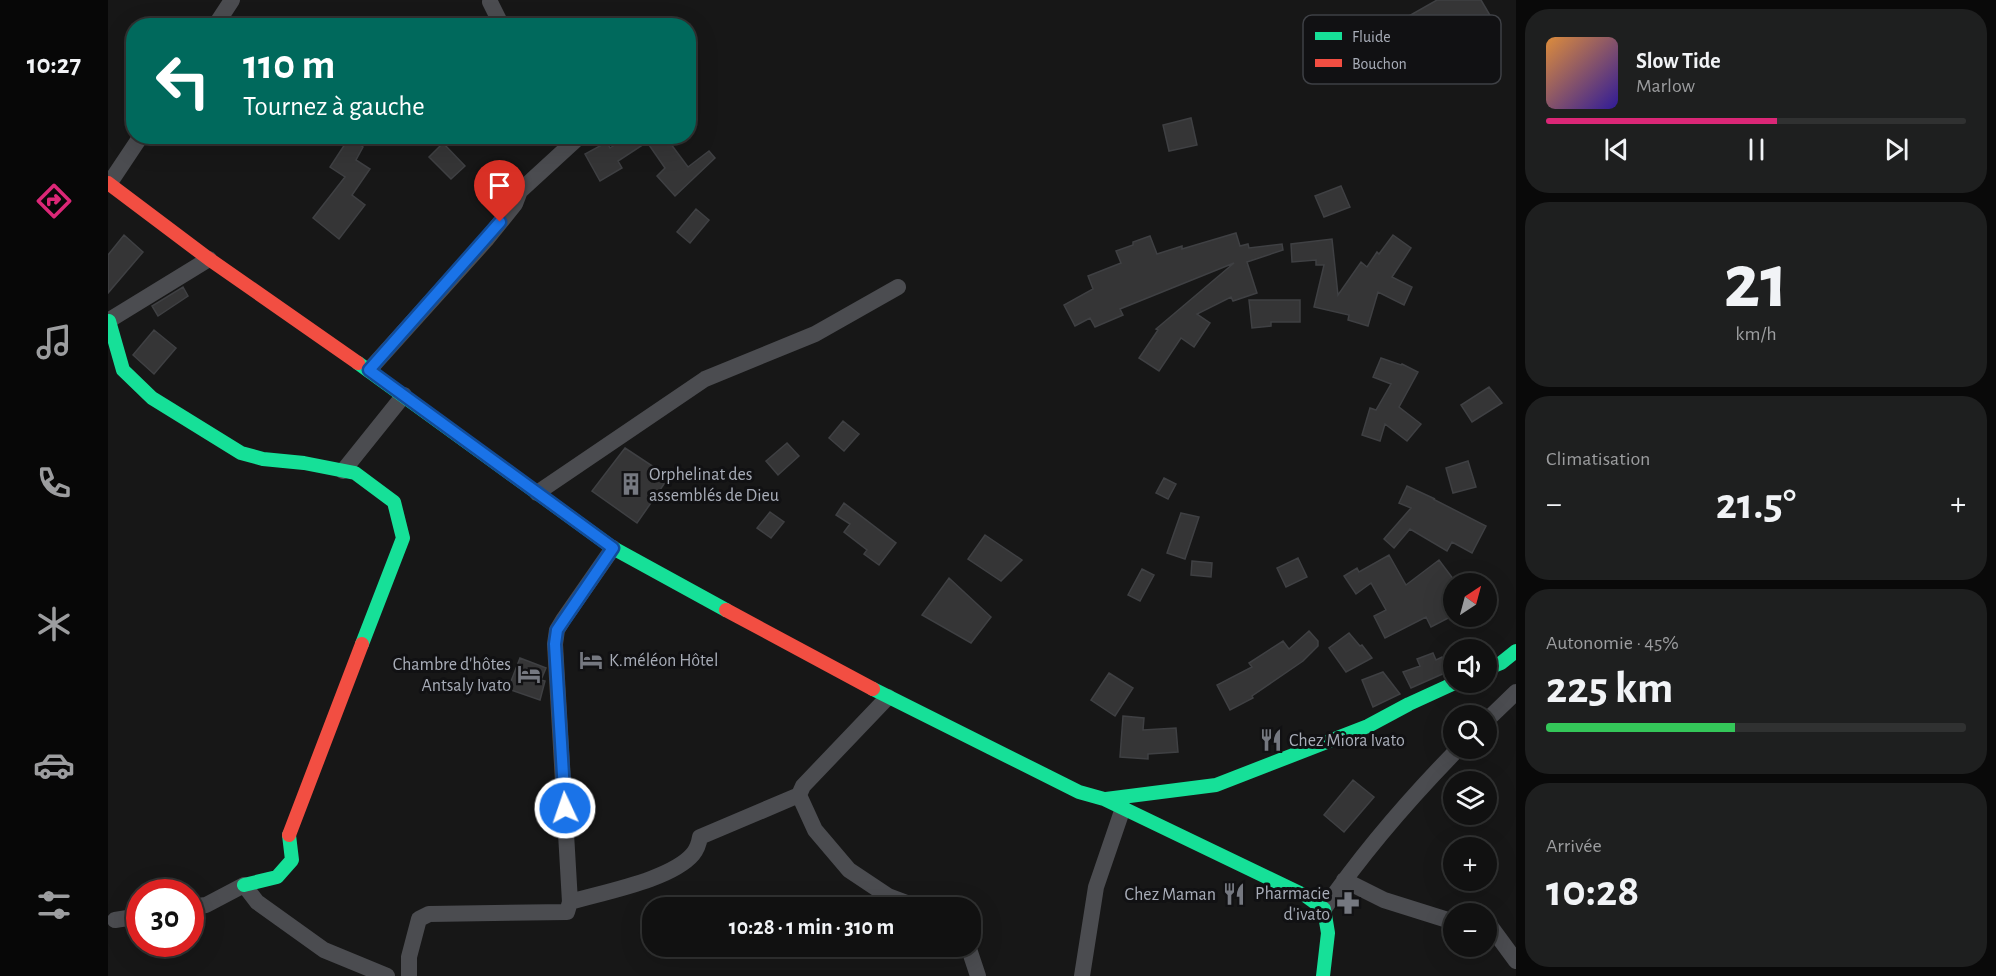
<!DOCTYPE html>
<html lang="fr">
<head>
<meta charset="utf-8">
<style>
	:root { --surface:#111; --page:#1e1f1f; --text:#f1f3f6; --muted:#9c9d9f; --line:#303131; --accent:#db2777 }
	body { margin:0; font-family:"Alegreya Sans",sans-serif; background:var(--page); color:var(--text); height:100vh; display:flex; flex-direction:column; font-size:22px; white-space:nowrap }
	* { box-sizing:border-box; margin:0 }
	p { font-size:20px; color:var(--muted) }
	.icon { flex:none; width:33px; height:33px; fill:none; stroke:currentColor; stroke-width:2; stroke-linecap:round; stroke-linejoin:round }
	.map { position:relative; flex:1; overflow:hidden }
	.details { display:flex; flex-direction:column; gap:9px; padding:9px; background:#090909; width:480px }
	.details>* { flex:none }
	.guide { position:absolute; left:18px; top:18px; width:570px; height:126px; border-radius:24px; box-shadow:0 6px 24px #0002,0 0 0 2px var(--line); background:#00695c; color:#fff; overflow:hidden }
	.needle { width:39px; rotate:36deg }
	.tools { position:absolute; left:1335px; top:573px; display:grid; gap:12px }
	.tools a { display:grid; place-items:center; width:54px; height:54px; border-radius:50%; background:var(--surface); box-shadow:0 6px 24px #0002,0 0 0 2px var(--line); font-size:30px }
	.speed { position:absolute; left:18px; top:879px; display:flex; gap:12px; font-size:30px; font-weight:700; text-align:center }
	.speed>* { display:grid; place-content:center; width:78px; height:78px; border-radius:50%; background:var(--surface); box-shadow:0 6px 24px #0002,0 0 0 2px var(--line); line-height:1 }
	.speed .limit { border:9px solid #d22; background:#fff; color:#111 }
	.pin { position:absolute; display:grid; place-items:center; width:51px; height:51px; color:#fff; margin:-62px -26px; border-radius:50% 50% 50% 0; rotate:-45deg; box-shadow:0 0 6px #0007 }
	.pin .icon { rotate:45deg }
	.me { position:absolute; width:66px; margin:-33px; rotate:357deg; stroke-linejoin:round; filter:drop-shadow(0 0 4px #0008) }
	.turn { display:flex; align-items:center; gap:21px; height:126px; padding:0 18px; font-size:27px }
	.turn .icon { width:78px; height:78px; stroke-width:2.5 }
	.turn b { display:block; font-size:42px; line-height:51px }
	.big { font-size:45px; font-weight:700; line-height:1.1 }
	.details .widget { flex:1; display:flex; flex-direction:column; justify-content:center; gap:9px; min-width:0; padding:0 21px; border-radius:24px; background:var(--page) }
	.details .dial { align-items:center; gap:0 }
	.dial b { font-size:78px; line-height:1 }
	.song { display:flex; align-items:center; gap:18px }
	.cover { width:72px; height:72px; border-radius:9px; background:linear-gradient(135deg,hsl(30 70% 55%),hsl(250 70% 35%)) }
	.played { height:6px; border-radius:3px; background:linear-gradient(90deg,var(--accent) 55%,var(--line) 55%) }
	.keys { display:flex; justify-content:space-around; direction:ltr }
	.heat { display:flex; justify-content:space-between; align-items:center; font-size:33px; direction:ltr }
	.charge { height:9px; border-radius:4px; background:linear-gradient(90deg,#34c759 45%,var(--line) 0) }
	.trip { position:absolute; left:534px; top:897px; width:339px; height:60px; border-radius:24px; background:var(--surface); box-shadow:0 6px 24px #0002,0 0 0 2px var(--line); font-weight:700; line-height:60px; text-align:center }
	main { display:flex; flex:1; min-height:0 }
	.dock { display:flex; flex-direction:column; width:108px; justify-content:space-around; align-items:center; background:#070707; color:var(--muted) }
	.dock .icon { width:42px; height:42px }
	.dock .current { color:var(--accent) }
	.dock b { font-size:27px; color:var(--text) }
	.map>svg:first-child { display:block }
	.building { fill:#353536; stroke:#3f4043; stroke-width:1.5 }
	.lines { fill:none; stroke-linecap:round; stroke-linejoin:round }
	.street { stroke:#4b4c50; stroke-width:16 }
	.fast { stroke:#16e098; stroke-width:14 }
	.jam { stroke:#f24e42; stroke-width:14 }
	.route-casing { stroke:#114b97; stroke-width:15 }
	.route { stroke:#1a73e8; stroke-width:10 }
	.labels { text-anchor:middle; stroke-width:6; stroke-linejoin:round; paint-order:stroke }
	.poi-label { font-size:18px; fill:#a8adb8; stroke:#111113; text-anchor:start }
	.key { fill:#111113; stroke:#3e4045; stroke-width:1.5 }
	.key-label { font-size:16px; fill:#a8adb8 }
</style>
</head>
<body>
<main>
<nav class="dock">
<b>10:27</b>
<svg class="icon current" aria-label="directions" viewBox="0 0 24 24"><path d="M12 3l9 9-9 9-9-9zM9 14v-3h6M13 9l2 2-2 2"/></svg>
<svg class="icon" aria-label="music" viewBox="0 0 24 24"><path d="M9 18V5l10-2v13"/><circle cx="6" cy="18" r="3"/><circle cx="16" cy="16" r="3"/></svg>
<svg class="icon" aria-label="phone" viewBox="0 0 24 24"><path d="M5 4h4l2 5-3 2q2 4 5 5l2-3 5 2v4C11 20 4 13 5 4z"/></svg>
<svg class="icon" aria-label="climate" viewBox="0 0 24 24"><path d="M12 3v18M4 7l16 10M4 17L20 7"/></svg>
<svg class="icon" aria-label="car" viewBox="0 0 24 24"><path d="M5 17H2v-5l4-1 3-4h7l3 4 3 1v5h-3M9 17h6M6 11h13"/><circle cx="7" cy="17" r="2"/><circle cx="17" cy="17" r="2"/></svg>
<svg class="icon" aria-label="filters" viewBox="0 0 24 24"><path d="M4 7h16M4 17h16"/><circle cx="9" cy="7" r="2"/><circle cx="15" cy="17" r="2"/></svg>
</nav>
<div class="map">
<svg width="1408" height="976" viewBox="0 0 1408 976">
	<rect width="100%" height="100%" fill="#171717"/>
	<!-- building -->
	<path class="building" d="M 1329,0 L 1373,0 L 1386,22 L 1359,38 L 1347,18 L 1310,37 L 1299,17 Z
		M 1083,118 L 1089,145 L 1061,151 L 1055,125 Z
		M 520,136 L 557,136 L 580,167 L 601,151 L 607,158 L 567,196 L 549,176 L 557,168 L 539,142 L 510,161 L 514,168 L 492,181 L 477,154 L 499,142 L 502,148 Z
		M 244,139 L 255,147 L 248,160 L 262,169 L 244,195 L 257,205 L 231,239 L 205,218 L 237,177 L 222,167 L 239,141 L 241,142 Z
		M 335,143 L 357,166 L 343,179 L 321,157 Z
		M 1233,186 L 1242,207 L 1216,217 L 1207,196 Z
		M 588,209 L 601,220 L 582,243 L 569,232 Z
		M 1128,233 L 1132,246 L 1140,244 L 1141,248 L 1174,244 L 1175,250 L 1139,262 L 1149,293 L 1125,301 L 1123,297 L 1089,314 L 1102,323 L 1086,347 L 1073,338 L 1051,371 L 1031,358 L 1050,330 L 1048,329 L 1126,263 L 1012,309 L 1015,315 L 987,327 L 982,318 L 967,326 L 956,305 L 985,289 L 980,276 L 1013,263 L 1008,251 L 1025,245 L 1025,242 L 1042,236 L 1049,254 L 1074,246 L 1074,249 Z
		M 16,235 L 35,252 L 0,293 L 0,255 Z
		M 1285,235 L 1303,248 L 1284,277 L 1304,287 L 1296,305 L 1270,292 L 1260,326 L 1240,320 L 1241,315 L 1206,307 L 1216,265 L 1208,265 L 1208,260 L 1184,262 L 1183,244 L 1224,239 L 1230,295 L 1253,262 L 1259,267 L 1269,252 L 1271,254 Z
		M 75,287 L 80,296 L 50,316 L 44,306 Z
		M 1141,300 L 1192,300 L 1192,322 L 1163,322 L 1163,326 L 1144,328 Z
		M 46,330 L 68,348 L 46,374 L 25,355 Z
		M 1273,358 L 1293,365 L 1294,364 L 1310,372 L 1291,407 L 1313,424 L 1299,441 L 1277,424 L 1272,441 L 1254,435 L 1262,408 L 1268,410 L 1283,384 L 1265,377 Z
		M 1381,387 L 1394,403 L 1364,422 L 1353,405 Z
		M 735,421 L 751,434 L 736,451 L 721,438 Z
		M 679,443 L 691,456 L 670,475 L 658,461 Z
		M 517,448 L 561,477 L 529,523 L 484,491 Z
		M 1360,461 L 1368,487 L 1345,493 L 1338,468 Z
		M 1056,478 L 1068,484 L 1060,499 L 1048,493 Z
		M 1299,486 L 1327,499 L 1325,499 L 1378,526 L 1364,553 L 1344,542 L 1339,551 L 1302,529 L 1286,548 L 1276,539 L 1303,508 L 1291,503 Z
		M 736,503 L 788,543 L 771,565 L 756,554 L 759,550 L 736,532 L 742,524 L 728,515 Z
		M 662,512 L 676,522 L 663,538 L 649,528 Z
		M 1073,513 L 1091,517 L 1077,559 L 1059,553 Z
		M 877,535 L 914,560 L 893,581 L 860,559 Z
		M 1281,555 L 1298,585 L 1331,560 L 1346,580 L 1346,615 L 1323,627 L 1318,617 L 1277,638 L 1266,616 L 1278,610 L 1263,583 L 1248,594 L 1236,576 L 1249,568 L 1251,572 Z
		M 1190,558 L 1199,577 L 1178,587 L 1169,568 Z
		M 1084,561 L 1104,563 L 1103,577 L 1083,575 Z
		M 1034,569 L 1046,575 L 1032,601 L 1020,595 Z
		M 841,578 L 883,617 L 863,643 L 814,615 Z
		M 1201,631 L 1210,641 L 1210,646 L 1195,661 L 1144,696 L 1145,698 L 1122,710 L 1109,685 L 1144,667 L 1141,663 L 1175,641 L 1181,649 Z
		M 1241,633 L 1252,646 L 1254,645 L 1264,658 L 1238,672 L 1221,648 Z
		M 1325,653 L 1328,660 L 1334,657 L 1339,672 L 1303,688 L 1295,672 L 1312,666 L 1309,659 Z
		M 412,658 L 438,668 L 433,680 L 437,681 L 432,700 L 400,689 Z
		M 1275,672 L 1292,694 L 1265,707 L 1254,680 Z
		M 1001,673 L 1025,688 L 1007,716 L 983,700 Z
		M 1015,716 L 1036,718 L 1035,730 L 1068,728 L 1070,752 L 1040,754 L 1040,759 L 1012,757 Z
		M 1245,780 L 1266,797 L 1236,832 L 1216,815 Z"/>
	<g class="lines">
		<!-- street -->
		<path class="street" d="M 382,2 L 394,26
			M 107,26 L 124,0
			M 1,184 L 33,136
			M 0,321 L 101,259
			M 261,370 L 378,240 L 407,204 L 412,191 L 472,136
			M 235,471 L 296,395
			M 429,493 L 597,379 L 707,334 L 790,287
			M 780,697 L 695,786 L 691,795 L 707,830 L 741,870 L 780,896 L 812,908
			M 1378,721 L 1408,692
			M 1236,880 L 1276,900 L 1346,922
			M 462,902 C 495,892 563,880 585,854 C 589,849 591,843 592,837 L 691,795
			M 82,907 L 98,905 L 136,885 L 149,902 L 216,950 L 279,976
			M 1216,909 C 1256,851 1301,799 1351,748
			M 7,920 L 32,916
			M 1378,925 L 1383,927 L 1408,961
			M 860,946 L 870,976
			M 301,976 L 301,957 L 311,919 L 321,914 L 459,912 L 462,902 L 447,644 L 449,630 L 455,620 L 505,548
			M 974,976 L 988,887 L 1015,808"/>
		<!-- fast -->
		<path class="fast" d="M 1,321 L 15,370 L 44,398 L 133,453 L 155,459 L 196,463 L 247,473 L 286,502 L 295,538 L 254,644
			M 250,363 L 505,548 L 618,610
			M 1378,669 L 1393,663 L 1408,651
			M 765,689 L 971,792 L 996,799 L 1198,896 L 1216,909 L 1220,933 L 1215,976
			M 998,799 L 1108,785 L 1260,726 L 1301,704 L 1349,682
			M 136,885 L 169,877 L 184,860 L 181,835"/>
		<!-- jam -->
		<path class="jam" d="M 0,183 L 101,259 L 250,363
			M 618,610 L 765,689
			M 181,835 L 254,644"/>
	</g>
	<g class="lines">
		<!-- route casing -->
		<g class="route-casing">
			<path id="route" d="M 392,222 L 261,370 L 505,548 L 449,630 L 447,644 L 457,808"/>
		</g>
		<!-- route -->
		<use href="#route" class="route"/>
	</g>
	<!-- icons -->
	<defs>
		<g id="building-bare" transform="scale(1.8)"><path d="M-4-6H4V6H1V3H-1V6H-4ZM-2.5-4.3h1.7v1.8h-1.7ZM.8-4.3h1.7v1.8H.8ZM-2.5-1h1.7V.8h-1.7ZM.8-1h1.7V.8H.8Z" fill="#757880" stroke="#111113" stroke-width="2.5" paint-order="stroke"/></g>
		<g id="hotel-bare" transform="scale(1.8)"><path d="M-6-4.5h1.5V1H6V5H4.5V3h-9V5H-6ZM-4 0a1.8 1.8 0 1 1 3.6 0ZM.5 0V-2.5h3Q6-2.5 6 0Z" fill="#757880" stroke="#111113" stroke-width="2.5" paint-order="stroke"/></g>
		<g id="restaurant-bare" transform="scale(1.8)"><path d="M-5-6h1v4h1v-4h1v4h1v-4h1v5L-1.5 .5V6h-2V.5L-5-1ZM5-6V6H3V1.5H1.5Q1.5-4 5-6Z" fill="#757880" stroke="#111113" stroke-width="2.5" paint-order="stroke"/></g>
		<g id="pharmacy-bare" transform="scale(1.8)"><path d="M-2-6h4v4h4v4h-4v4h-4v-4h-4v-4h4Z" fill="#757880" stroke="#111113" stroke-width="2.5" paint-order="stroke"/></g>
	</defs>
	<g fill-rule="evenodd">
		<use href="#building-bare" x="523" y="484"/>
		<use href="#hotel-bare" x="483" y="660"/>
		<use href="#hotel-bare" x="421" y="674"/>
		<use href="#restaurant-bare" x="1163" y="740"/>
		<use href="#restaurant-bare" x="1126" y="894"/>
		<use href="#pharmacy-bare" x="1240" y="903"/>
	</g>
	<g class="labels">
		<!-- poi labels -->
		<g class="poi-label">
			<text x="541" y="480">Orphelinat des<tspan x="541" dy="21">assemblés de Dieu</tspan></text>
			<text x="501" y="666">K.méléon Hôtel</text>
			<text x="403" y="670" text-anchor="end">Chambre d'hôtes<tspan x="403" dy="21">Antsaly Ivato</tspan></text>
			<text x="1181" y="746">Chez Miora Ivato</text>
			<text x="1222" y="899" text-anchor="end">Pharmacie<tspan x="1222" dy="21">d'ivato</tspan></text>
			<text x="1108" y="900" text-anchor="end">Chez Maman</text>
		</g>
	</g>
	<!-- legend -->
	<rect x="1195" y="15" width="198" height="69" rx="9" class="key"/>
	<rect x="1207" y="32" width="27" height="8" fill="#16e098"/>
	<rect x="1207" y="59" width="27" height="8" fill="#f24e42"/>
	<g class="key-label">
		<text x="1244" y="42">Fluide</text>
		<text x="1244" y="69">Bouchon</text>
	</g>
</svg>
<div class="tools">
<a><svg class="needle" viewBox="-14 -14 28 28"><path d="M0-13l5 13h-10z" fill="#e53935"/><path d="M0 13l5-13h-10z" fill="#9c9d9f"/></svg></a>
<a><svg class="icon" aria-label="sound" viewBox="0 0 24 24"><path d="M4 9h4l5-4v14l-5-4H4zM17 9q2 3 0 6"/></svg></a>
<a><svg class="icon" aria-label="search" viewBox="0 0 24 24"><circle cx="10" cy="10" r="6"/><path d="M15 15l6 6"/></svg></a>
<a><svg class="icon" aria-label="layers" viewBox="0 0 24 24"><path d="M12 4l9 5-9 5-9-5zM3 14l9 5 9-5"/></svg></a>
<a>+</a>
<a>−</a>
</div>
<div class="speed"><div class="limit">30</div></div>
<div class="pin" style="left:392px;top:222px;background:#d93025"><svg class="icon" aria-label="arrive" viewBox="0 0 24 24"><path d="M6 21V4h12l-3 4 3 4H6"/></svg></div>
<svg class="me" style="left:457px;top:808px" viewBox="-20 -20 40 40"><circle r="17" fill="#1a73e8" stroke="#fff" stroke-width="3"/><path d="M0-11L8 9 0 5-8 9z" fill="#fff"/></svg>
<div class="trip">10:28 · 1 min · 310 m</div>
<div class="guide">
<div class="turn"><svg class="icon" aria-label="left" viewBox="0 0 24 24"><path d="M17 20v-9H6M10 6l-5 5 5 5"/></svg><div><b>110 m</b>Tournez à gauche</div></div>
</div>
</div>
<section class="details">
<div class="widget">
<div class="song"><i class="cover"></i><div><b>Slow Tide</b><p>Marlow</p></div></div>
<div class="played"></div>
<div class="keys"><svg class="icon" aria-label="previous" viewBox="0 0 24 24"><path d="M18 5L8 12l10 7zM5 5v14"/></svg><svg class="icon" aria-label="pause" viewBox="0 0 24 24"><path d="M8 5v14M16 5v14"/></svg><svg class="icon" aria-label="next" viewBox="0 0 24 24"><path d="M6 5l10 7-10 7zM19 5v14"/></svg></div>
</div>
<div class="widget dial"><b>21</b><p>km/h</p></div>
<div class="widget"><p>Climatisation</p>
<div class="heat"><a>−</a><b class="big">21.5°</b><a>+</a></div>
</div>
<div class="widget"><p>Autonomie · 45%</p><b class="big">225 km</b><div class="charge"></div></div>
<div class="widget"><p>Arrivée</p><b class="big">10:28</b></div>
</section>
</main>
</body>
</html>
